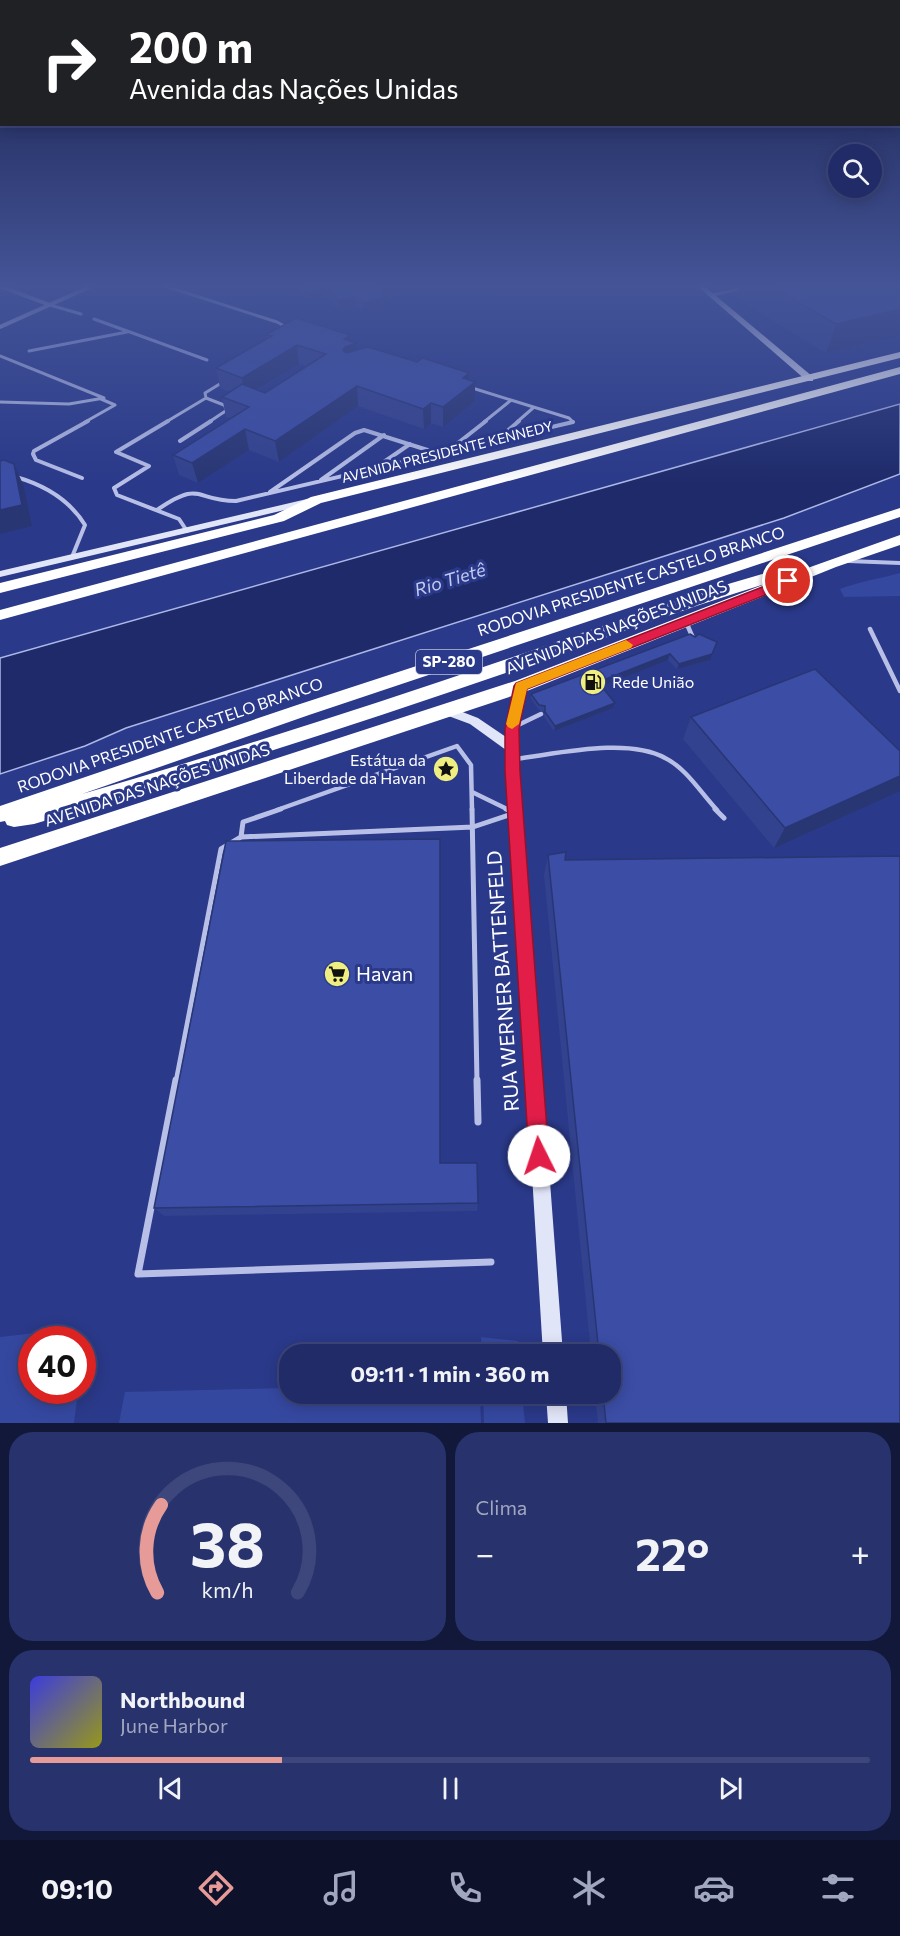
<!DOCTYPE html>
<html lang="pt">
<head>
<meta charset="utf-8">
<style>
	:root { --surface:#202b67; --page:#28336d; --text:#f1f3f6; --muted:#a2a7c0; --line:#3d477b; --accent:#e69b98 }
	body { margin:0; font-family:Commissioner,sans-serif; background:var(--page); color:var(--text); height:100vh; display:flex; flex-direction:column; font-size:22px; white-space:nowrap }
	* { box-sizing:border-box; margin:0 }
	p { font-size:20px; color:var(--muted) }
	.icon { flex:none; width:33px; height:33px; fill:none; stroke:currentColor; stroke-width:2; stroke-linecap:round; stroke-linejoin:round }
	.map { position:relative; height:1423px; overflow:hidden }
	.side { display:flex; flex-direction:column; gap:9px; padding:9px; background:#121839; flex:1 }
	.side>* { flex:none }
	.hud { position:absolute; left:0px; top:0px; width:900px; height:126px; box-shadow:0 3px 15px #0003,0 0 0 2px var(--line); background:#202124; color:#fff; overflow:hidden }
	.buttons { position:absolute; left:828px; top:144px; display:grid; gap:12px }
	.buttons a { display:grid; place-items:center; width:54px; height:54px; border-radius:50%; background:var(--surface); box-shadow:0 3px 15px #0003,0 0 0 2px var(--line); font-size:30px }
	.speed { position:absolute; left:18px; top:1326px; display:flex; gap:12px; font-size:30px; font-weight:700; text-align:center }
	.speed>* { display:grid; place-content:center; width:78px; height:78px; border-radius:50%; background:var(--surface); box-shadow:0 3px 15px #0003,0 0 0 2px var(--line); line-height:1 }
	.speed .limit { border:9px solid #d22; background:#fff; color:#111 }
	.pin { position:absolute; display:grid; place-items:center; width:51px; height:51px; color:#fff; margin:-26px; border:3px solid #fff; border-radius:50%; box-shadow:0 2px 6px #0007 }
	.me { position:absolute; width:66px; margin:-33px; rotate:356deg; stroke-linejoin:round; filter:drop-shadow(0 0 4px #0008) }
	.turn { display:flex; align-items:center; gap:21px; height:126px; padding:0 30px; font-size:27px }
	.turn .icon { width:78px; height:78px; stroke-width:2.5 }
	.turn b { display:block; font-size:42px; line-height:51px }
	.big { font-size:45px; font-weight:700; line-height:1.1 }
	.side .card { flex:1; display:flex; flex-direction:column; justify-content:center; gap:9px; min-width:0; padding:0 21px; border-radius:24px; background:var(--page) }
	.side .dial { align-items:center; gap:0 }
	.dial svg { height:156px; overflow:visible; fill:none; stroke:var(--line); stroke-width:7; stroke-linecap:round; text-anchor:middle }
	.dial text { fill:var(--text); stroke:none }
	.song { display:flex; align-items:center; gap:18px }
	.cover { width:72px; height:72px; border-radius:9px; background:linear-gradient(135deg,hsl(240 70% 55%),hsl(60 70% 35%)) }
	.played { height:6px; border-radius:3px; background:linear-gradient(90deg,var(--accent) 30%,var(--line) 30%) }
	.keys { display:flex; justify-content:space-around; direction:ltr }
	.heat { display:flex; justify-content:space-between; align-items:center; font-size:33px; direction:ltr }
	.side .tiles { flex:1; display:grid; gap:9px; grid-template-columns:1fr 1fr }
	.card:last-child { grid-column:span 2 }
	.trip { position:absolute; left:279px; top:1344px; width:342px; height:60px; border-radius:24px; background:var(--surface); box-shadow:0 3px 15px #0003,0 0 0 2px var(--line); font-weight:700; line-height:60px; text-align:center }
	.dock { display:flex; height:96px; justify-content:space-around; align-items:center; background:#0d1129; color:var(--muted) }
	.dock .icon { width:42px; height:42px }
	.dock .on { color:var(--accent) }
	.dock b { font-size:27px; color:var(--text) }
	.map>svg:first-child { display:block }
	.green { fill:#3548a0 }
	.water { fill:#1e2a6a; stroke:#adb8e8; stroke-width:1.5 }
	.lines { fill:none; stroke-linecap:round; stroke-linejoin:round }
	.stream { stroke:#adb8e8; stroke-width:3 }
	.lane-far4 { stroke:#b8c0e8; stroke-width:3 }
	.lane-far3 { stroke:#b8c0e8; stroke-width:4 }
	.lane-far2 { stroke:#b8c0e8; stroke-width:4.5 }
	.lane-far1 { stroke:#b8c0e8; stroke-width:5 }
	.lane { stroke:#b8c0e8; stroke-width:7 }
	.street { stroke:#b8c0e8; stroke-width:4 }
	.secondary { fill:#e1e5f8; fill-rule:evenodd }
	.highway { fill:#fff; fill-rule:evenodd }
	.wall { fill:#33428e; fill-rule:evenodd }
	.shaded-wall { fill:#293674 }
	.building { fill:#3b4da5; stroke:#293674; stroke-width:1.5 }
	.route { fill:#e11d48; stroke:#92132f; stroke-width:1.5 }
	.slow { fill:#f59e0b }
	.labels { text-anchor:middle; stroke-width:6; stroke-linejoin:round; paint-order:stroke }
	.far-street-label { font-size:14px; fill:#fff; stroke:#2a3989 }
	.shield { fill:#2a3989; stroke:#bfc4dc; stroke-width:1.5 }
	.shield-label { font-size:15px; font-weight:bold; fill:#fff }
	.street-label { font-size:16px; fill:#fff; stroke:#2a3989 }
	.poi-label { font-size:16px; fill:#fff; stroke:#2a3989; text-anchor:start }
	.water-label { font-size:18px; font-style:italic; fill:#c4cbf0; stroke:#2a3989 }
	.near-poi-label { font-size:20px; fill:#fff; stroke:#2a3989; text-anchor:start }
	.near-street-label { font-size:20px; fill:#fff; stroke:#2a3989 }
</style>
</head>
<body>
<div class="map">
<svg width="900" height="1423" viewBox="0 0 900 1423">
	<rect width="100%" height="100%" fill="#2a3989"/>
	<!-- green -->
	<path class="green" d="M 900,573 L 900,596 L 844,597 L 840,589 C 861,581 879,579 900,573 Z
		M 71,1329 L 75,1339 L 32,1340 L 32,1390 L 78,1391 L 74,1423 L 0,1423 L 0,1337 Z
		M 481,1337 L 518,1341 L 519,1354 L 482,1354 Z
		M 289,1388 L 290,1394 L 480,1394 L 481,1423 L 119,1423 L 125,1392 Z
		M 483,1394 L 522,1394 L 525,1423 L 484,1423 Z"/>
	<!-- water -->
	<path class="water" d="M 900,404 L 900,474 L 784,518 L 126,728 L 85,746 L 0,774 L 0,658 Z"/>
	<g class="lines">
		<!-- stream -->
		<path class="stream" d="M 94,319 L 207,360
			M 29,351 L 127,332"/>
		<!-- lane-far4 -->
		<path class="lane-far4" d="M 162,285 L 277,322 L 286,327
			M 712,295 L 744,288
			M 50,305 L 81,314
			M 0,356 L 104,398 L 69,404 L 0,402
			M 469,387 L 569,418 L 573,422
			M 206,398 L 224,405 L 227,410 L 209,422
			M 85,422 L 115,405 L 101,399
			M 166,422 L 206,398 L 205,393 L 223,382
			M 484,422 L 510,401
			M 517,422 L 533,408"/>
		<!-- lane-far3 -->
		<path class="lane-far3" d="M 168,421 L 116,452 L 149,466 L 114,488 L 117,495 L 179,519 L 187,531
			M 499,438 L 519,421
			M 180,441 L 211,421
			M 449,450 L 486,421
			M 378,466 L 410,444
			M 16,477 C 44,485 69,499 85,525 L 72,557
			M 82,478 L 36,460 L 33,454 L 34,451 L 88,421
			M 321,480 L 384,435
			M 270,492 L 355,433 L 364,430 L 437,453
			M 157,510 C 202,479 194,501 236,501 L 573,422
			M 848,561 L 900,563"/>
		<!-- lane-far2 -->
		<path class="lane-far2" d="M 686,622 L 693,638
			M 870,629 L 900,691
			M 514,727 L 541,714
			M 515,759 C 557,754 627,737 665,758 C 686,768 701,793 717,810
			M 472,792 L 509,810
			M 277,810 L 457,746 L 471,765 L 472,810"/>
		<!-- lane-far1 -->
		<path class="lane-far1" d="M 472,809 L 477,1082
			M 715,809 L 724,818
			M 241,837 L 243,822 L 281,809
			M 176,1082 L 221,849 L 241,837 L 473,827 L 515,813 L 506,809"/>
		<!-- lane -->
		<path class="lane" d="M 176,1080 L 138,1274 L 491,1262
			M 477,1080 L 478,1122"/>
		<!-- street -->
		<path class="street" d="M 0,286 L 50,305
			M 0,327 L 94,285"/>
		<!-- secondary -->
		<path class="secondary" d="M 696,285 L 703,285 L 813,377 L 813,381 L 807,381 Z
			M 307,499 L 310,500 L 310,504 L 0,577 L 0,571 Z
			M 521,682 L 527,686 L 518,729 L 519,771 L 563,1354 L 543,1354 L 506,750 L 470,724 L 443,714 L 441,711 L 447,706 L 478,718 L 506,737 L 515,686 Z
			M 546,1394 L 566,1394 L 568,1423 L 548,1423 Z"/>
		<!-- highway -->
		<path class="highway" d="M 900,352 L 900,358 L 321,503 L 284,521 L 0,593 L 0,583 L 274,515 L 311,497 Z
			M 900,367 L 900,374 L 0,620 L 0,610 Z
			M 900,508 L 900,517 L 309,715 L 82,794 C 223,753 363,708 501,661 C 594,630 686,594 781,569 L 786,570 L 788,575 L 900,535 L 900,545 L 836,567 L 527,691 L 0,866 L 0,848 L 515,681 L 768,583 C 682,609 598,641 514,670 C 355,725 195,776 34,824 L 14,827 L 7,825 L 5,821 L 0,822 L 0,806 L 297,705 Z"/>
	</g>
	<!-- wall -->
	<path class="wall" d="M 292,285 L 383,285 L 376,287 L 389,307 L 363,313 L 356,306 L 339,310 L 326,298 L 309,301 Z
		M 740,285 L 900,285 L 826,353 L 736,298 Z
		M 266,335 L 350,341 L 356,343 L 356,350 L 475,382 L 475,401 L 443,427 L 431,423 L 424,429 L 358,406 L 279,462 L 249,450 L 198,483 L 179,475 L 173,455 L 231,418 L 226,417 L 222,397 L 230,392 L 220,388 L 216,368 L 267,339 ZM 299,364 L 307,366 L 265,393 L 258,390 Z
		M 690,634 L 710,660 L 677,669 L 668,660 L 601,686 L 613,708 L 554,731 L 544,717 L 545,712 L 539,710 L 531,699 L 531,694 Z
		M 691,717 L 900,751 L 774,848 L 683,739 Z
		M 548,855 L 565,860 L 900,1423 L 598,1423 L 595,1394 L 610,1394 L 610,1354 L 591,1354 L 544,875 Z
		M 440,1163 L 478,1203 L 477,1211 L 164,1216 L 154,1208 Z"/>
	<!-- shaded-wall -->
	<path class="shaded-wall" d="M 368,285 L 383,285 L 368,289 Z
		M 325,288 L 326,298 L 309,301 L 308,292 Z
		M 355,297 L 356,306 L 339,310 L 338,300 Z
		M 388,297 L 389,307 L 363,313 L 363,303 Z
		M 900,309 L 900,335 L 826,353 L 836,324 Z
		M 350,335 L 351,345 L 356,343 L 357,362 L 347,366 L 343,350 L 344,339 Z
		M 297,345 L 299,364 L 245,397 L 242,378 Z
		M 469,373 L 469,387 L 475,382 L 475,401 L 443,427 L 443,407 L 463,378 Z
		M 357,386 L 358,406 L 279,462 L 275,441 Z
		M 431,403 L 431,423 L 424,429 L 423,409 Z
		M 245,429 L 249,450 L 198,483 L 192,463 Z
		M 14,464 L 23,484 L 32,526 L 0,534 L 0,510 Z
		M 717,642 L 710,660 L 677,669 L 679,664 Z
		M 670,654 L 668,660 L 597,688 L 598,682 Z
		M 615,703 L 613,708 L 554,731 L 555,726 Z
		M 900,776 L 900,791 L 774,848 L 785,828 Z"/>
	<!-- building -->
	<path class="building" d="M 301,285 L 374,285 L 388,297 L 363,303 L 355,297 L 338,300 L 325,288 L 308,292 Z
		M 768,285 L 900,285 L 900,309 L 836,324 Z
		M 296,318 L 350,335 L 344,339 L 356,343 L 345,347 L 343,350 L 346,353 L 368,347 L 417,362 L 423,358 L 469,373 L 463,378 L 475,382 L 443,407 L 431,403 L 423,409 L 357,386 L 275,441 L 245,429 L 192,463 L 173,455 L 249,407 L 222,397 L 242,384 L 265,393 L 326,354 L 297,345 L 242,378 L 216,368 L 272,336 L 266,335 Z
		M 4,460 L 14,464 L 22,505 L 0,510 L 0,461 Z
		M 690,634 L 695,637 L 699,634 L 717,642 L 712,654 L 679,664 L 670,654 L 598,682 L 615,703 L 555,726 L 545,712 L 545,706 L 539,705 L 531,694 Z
		M 815,669 L 900,751 L 900,776 L 785,828 L 691,717 Z
		M 440,839 L 440,1163 L 477,1163 L 478,1203 L 154,1208 L 226,841 Z
		M 566,852 L 565,860 L 900,856 L 900,1423 L 606,1423 L 603,1394 L 610,1394 L 610,1354 L 599,1354 L 548,855 Z"/>
	<!-- sky -->
	<linearGradient id="sky" x2="0" y2="1"><stop stop-color="#171f4b"/><stop offset="0.59" stop-color="#445497"/><stop offset="1" stop-color="#445497" stop-opacity="0"/></linearGradient>
	<rect width="900" height="484" fill="url(#sky)"/>
	<!-- route -->
	<path class="route" d="M 788,577 L 793,578 L 793,584 L 527,689 L 519,729 L 520,771 L 549,1156 L 546,1163 L 539,1166 L 532,1163 L 529,1156 L 505,771 L 505,729 L 514,686 L 516,683 Z"/>
	<!-- slow -->
	<path class="slow" d="M 626,640 L 633,645 L 631,648 L 527,689 L 519,724 L 512,729 L 508,727 L 506,724 L 516,683 Z"/>
	<!-- icons -->
	<defs>
		<g id="fuel-disc" transform="scale(1.35)"><circle r="9.5" fill="#efee80" stroke="#2a3989"/><path d="M-5.5-6h7V0h2V4h1.3V-2.5L3-4.5l.8-.8L6-3V5H2.5V1h-1V6h-7ZM-4.2-4.7v3.2H.2V-4.7Z" fill="#111"/></g>
		<g id="sight-disc" transform="scale(1.35)"><circle r="9.5" fill="#efee80" stroke="#2a3989"/><path d="M0-6L1.8-2.2L6-1.7L2.9 1.2L3.7 5.4L0 3.3L-3.7 5.4L-2.9 1.2L-6-1.7L-1.8-2.2Z" fill="#111"/></g>
		<g id="supermarket-disc" transform="scale(1.35)"><circle r="9.5" fill="#efee80" stroke="#2a3989"/><path d="M-6-5.5h2.5l.6 2H6L4.5 2H-2.5L-4.4-4H-6ZM-1.5 3.2a1.3 1.3 0 1 0 .1 0ZM3 3.2a1.3 1.3 0 1 0 .1 0Z" fill="#111"/></g>
	</defs>
	<g fill-rule="evenodd">
		<use href="#fuel-disc" x="593" y="682"/>
		<use href="#sight-disc" x="446" y="769"/>
		<use href="#supermarket-disc" x="337" y="974"/>
	</g>
	<g class="labels">
		<!-- far-street labels -->
		<g class="far-street-label">
			<text transform="translate(447 452) rotate(-14)" y="5">AVENIDA PRESIDENTE KENNEDY</text>
		</g>
		<!-- shield labels -->
		<rect class="shield" x="416" y="650" width="66" height="24" rx="4.5"/>
		<g class="shield-label">
			<text x="449" y="667">SP-280</text>
		</g>
		<!-- street labels -->
		<g class="street-label">
			<text transform="translate(631 581) rotate(-18)" y="6">RODOVIA PRESIDENTE CASTELO BRANCO</text>
			<text transform="translate(616 627) rotate(-21)" y="6">AVENIDA DAS NAÇÕES UNIDAS</text>
			<text transform="translate(170 735) rotate(-19)" y="6">RODOVIA PRESIDENTE CASTELO BRANCO</text>
			<text transform="translate(157 785) rotate(-18)" y="6">AVENIDA DAS NAÇÕES UNIDAS</text>
		</g>
		<!-- poi labels -->
		<g class="poi-label">
			<text x="612" y="688">Rede União</text>
			<text x="426" y="766" text-anchor="end">Estátua da<tspan x="426" dy="18">Liberdade da Havan</tspan></text>
		</g>
		<!-- water labels -->
		<g class="water-label">
			<text transform="translate(450 580) rotate(-17)" y="6">Rio Tietê</text>
		</g>
		<!-- near-poi labels -->
		<g class="near-poi-label">
			<text x="356" y="981">Havan</text>
		</g>
		<!-- near-street labels -->
		<g class="near-street-label">
			<text transform="translate(503 981) rotate(-94)" y="7">RUA WERNER BATTENFELD</text>
		</g>
	</g>
</svg>
<div class="buttons">
<a><svg class="icon" aria-label="search" viewBox="0 0 24 24"><circle cx="10" cy="10" r="6"/><path d="M15 15l6 6"/></svg></a>
</div>
<div class="speed"><div class="limit">40</div></div>
<div class="pin" style="left:788px;top:581px;background:#d93025"><svg class="icon" aria-label="arrive" viewBox="0 0 24 24"><path d="M6 21V4h12l-3 4 3 4H6"/></svg></div>
<svg class="me" style="left:539px;top:1156px" viewBox="-20 -20 40 40"><circle r="19" fill="#fff"/><path d="M0-13L10 11 0 6-10 11z" fill="#e11d48"/></svg>
<div class="trip">09:11 · 1 min · 360 m</div>
<div class="hud">
<div class="turn"><svg class="icon" aria-label="right" viewBox="0 0 24 24"><path d="M7 20v-9h11M14 6l5 5-5 5"/></svg><div><b>200 m</b>Avenida das Nações Unidas</div></div>
</div>
</div>
<section class="side">
<div class="tiles">
<div class="card dial"><svg viewBox="0 0 100 80">
<path d="M14 69A42 42 0 1 1 86 69"/>
<path d="M14 69A42 42 0 0 1 16 24" stroke="#e69b98"/>
<text x="50" y="56" font-size="32" font-weight="700">38</text>
<text x="50" y="72" font-size="11">km/h</text>
</svg></div>
<div class="card"><p>Clima</p>
<div class="heat"><a>−</a><b class="big">22°</b><a>+</a></div>
</div>
<div class="card">
<div class="song"><i class="cover"></i><div><b>Northbound</b><p>June Harbor</p></div></div>
<div class="played"></div>
<div class="keys"><svg class="icon" aria-label="previous" viewBox="0 0 24 24"><path d="M18 5L8 12l10 7zM5 5v14"/></svg><svg class="icon" aria-label="pause" viewBox="0 0 24 24"><path d="M8 5v14M16 5v14"/></svg><svg class="icon" aria-label="next" viewBox="0 0 24 24"><path d="M6 5l10 7-10 7zM19 5v14"/></svg></div>
</div>
</div>
</section>
<nav class="dock">
<b>09:10</b>
<svg class="icon on" aria-label="directions" viewBox="0 0 24 24"><path d="M12 3l9 9-9 9-9-9zM9 14v-3h6M13 9l2 2-2 2"/></svg>
<svg class="icon" aria-label="music" viewBox="0 0 24 24"><path d="M9 18V5l10-2v13"/><circle cx="6" cy="18" r="3"/><circle cx="16" cy="16" r="3"/></svg>
<svg class="icon" aria-label="phone" viewBox="0 0 24 24"><path d="M5 4h4l2 5-3 2q2 4 5 5l2-3 5 2v4C11 20 4 13 5 4z"/></svg>
<svg class="icon" aria-label="climate" viewBox="0 0 24 24"><path d="M12 3v18M4 7l16 10M4 17L20 7"/></svg>
<svg class="icon" aria-label="car" viewBox="0 0 24 24"><path d="M5 17H2v-5l4-1 3-4h7l3 4 3 1v5h-3M9 17h6M6 11h13"/><circle cx="7" cy="17" r="2"/><circle cx="17" cy="17" r="2"/></svg>
<svg class="icon" aria-label="filters" viewBox="0 0 24 24"><path d="M4 7h16M4 17h16"/><circle cx="9" cy="7" r="2"/><circle cx="15" cy="17" r="2"/></svg>
</nav>
</body>
</html>
